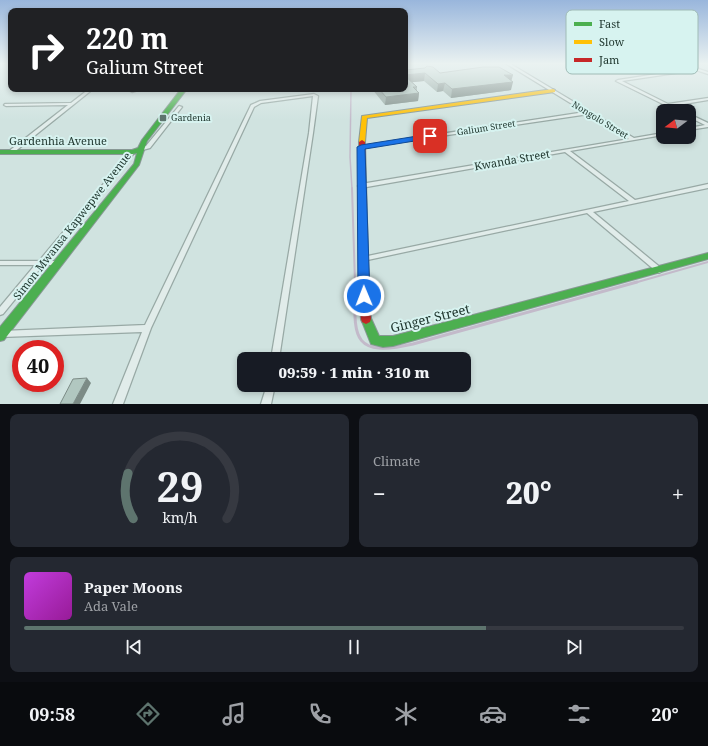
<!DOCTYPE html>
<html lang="en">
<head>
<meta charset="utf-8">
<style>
	:root { --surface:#171b24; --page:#242831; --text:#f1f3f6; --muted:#9ea1a6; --line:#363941; --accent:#5e746e }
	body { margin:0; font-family:"Noto Serif",serif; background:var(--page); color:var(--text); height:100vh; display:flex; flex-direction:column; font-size:15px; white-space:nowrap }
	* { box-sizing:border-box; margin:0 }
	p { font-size:13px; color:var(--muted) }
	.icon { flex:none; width:22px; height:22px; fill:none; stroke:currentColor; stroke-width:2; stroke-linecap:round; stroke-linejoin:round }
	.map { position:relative; height:404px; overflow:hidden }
	.side { display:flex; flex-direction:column; gap:10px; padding:10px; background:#0d0f14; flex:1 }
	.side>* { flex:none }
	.guide { position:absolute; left:8px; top:8px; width:400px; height:84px; border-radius:8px; box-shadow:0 2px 6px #0003; background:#202124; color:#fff; overflow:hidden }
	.needle { width:26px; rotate:254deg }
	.buttons { position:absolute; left:656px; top:104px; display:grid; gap:8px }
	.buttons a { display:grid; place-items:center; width:40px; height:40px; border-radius:8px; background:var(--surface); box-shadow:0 2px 6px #0003; font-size:20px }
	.speed { position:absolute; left:12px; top:340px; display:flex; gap:8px; font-size:20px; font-weight:700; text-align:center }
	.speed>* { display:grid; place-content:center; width:52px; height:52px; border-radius:50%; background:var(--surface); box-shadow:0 2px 6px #0003; line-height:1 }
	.speed .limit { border:6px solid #d22; background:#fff; color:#111 }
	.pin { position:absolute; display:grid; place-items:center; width:34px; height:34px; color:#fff; margin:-17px; border-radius:8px; box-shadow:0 2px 6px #0006 }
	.me { position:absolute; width:44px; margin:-22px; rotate:359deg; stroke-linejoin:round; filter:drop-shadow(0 0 3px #0008) }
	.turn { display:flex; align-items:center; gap:14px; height:84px; padding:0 12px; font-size:18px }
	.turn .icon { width:52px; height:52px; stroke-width:2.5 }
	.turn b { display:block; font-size:28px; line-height:34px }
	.big { font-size:30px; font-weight:800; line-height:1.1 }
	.side .widget { flex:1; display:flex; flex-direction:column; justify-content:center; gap:6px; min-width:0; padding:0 14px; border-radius:8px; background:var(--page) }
	.side .dial { align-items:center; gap:0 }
	.dial svg { height:104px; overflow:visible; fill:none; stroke:var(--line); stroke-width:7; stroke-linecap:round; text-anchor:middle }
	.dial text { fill:var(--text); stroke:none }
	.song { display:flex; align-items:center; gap:12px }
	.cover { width:48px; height:48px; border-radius:6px; background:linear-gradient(135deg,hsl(290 70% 55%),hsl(300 70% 35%)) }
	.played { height:4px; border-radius:2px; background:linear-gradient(90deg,var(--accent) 70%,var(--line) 70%) }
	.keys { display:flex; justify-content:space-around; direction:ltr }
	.heat { display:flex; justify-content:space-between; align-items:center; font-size:22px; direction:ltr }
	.side .tiles { flex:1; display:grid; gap:10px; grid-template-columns:1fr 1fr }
	.widget:last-child { grid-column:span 2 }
	.trip { position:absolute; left:237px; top:352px; width:234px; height:40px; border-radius:8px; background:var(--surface); box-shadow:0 2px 6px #0003; font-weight:800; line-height:40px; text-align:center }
	.dock { display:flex; height:64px; justify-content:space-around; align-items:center; background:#090b0e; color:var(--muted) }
	.dock .icon { width:28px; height:28px }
	.dock .selected { color:var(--accent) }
	.dock b { font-size:18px; color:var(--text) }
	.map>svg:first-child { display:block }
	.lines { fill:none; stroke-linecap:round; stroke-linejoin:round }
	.stream-far2 { stroke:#c3baca; stroke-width:1.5 }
	.stream-far1 { stroke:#c3baca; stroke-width:2 }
	.stream { stroke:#c3baca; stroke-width:3 }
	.street-casing { stroke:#98a9a5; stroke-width:2.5 }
	.fast-casing { stroke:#889895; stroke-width:2 }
	.slow-casing { stroke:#889895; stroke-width:2 }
	.jam-casing { stroke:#889895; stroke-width:2 }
	.street { fill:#e1ecea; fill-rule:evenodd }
	.fast { fill:#4caf50; fill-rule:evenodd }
	.slow { fill:#ffc107; fill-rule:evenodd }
	.jam { fill:#c62828; fill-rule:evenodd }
	.wall { fill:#98aba5 }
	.shaded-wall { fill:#7c8b86 }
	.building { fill:#b1c7c0; stroke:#7c8b86 }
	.route { fill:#1a73e8; stroke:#114b97 }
	.poi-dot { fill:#5e746e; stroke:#d7f3f0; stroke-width:1.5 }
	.labels { text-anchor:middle; stroke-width:4; stroke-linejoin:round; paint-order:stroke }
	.far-poi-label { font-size:9px; fill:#213830; stroke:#d7f3f0; text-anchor:start }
	.far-street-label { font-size:9px; fill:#213830; stroke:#d7f3f0 }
	.street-label { font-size:11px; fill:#213830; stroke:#d7f3f0 }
	.near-street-label { font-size:13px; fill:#213830; stroke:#d7f3f0 }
	.key { fill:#d7f3f0; stroke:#a0bbb6; stroke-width:1 }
	.key-label { font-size:11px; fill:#213830 }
</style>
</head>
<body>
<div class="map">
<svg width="708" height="404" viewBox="0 0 708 404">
	<rect width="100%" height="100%" fill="#d0e3e0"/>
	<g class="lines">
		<!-- stream-far2 -->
		<path class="stream-far2" d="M 351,89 L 350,157 L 352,189"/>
		<!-- stream-far1 -->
		<path class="stream-far1" d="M 352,188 L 355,283
			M 634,283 L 708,262"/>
		<!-- stream -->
		<path class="stream" d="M 355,282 C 355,333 348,359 413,344 L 637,282"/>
		<!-- street casing -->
		<g class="street-casing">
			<path id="street" d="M 505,63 L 509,63 L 634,138 L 663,133 L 663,135 L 570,151 L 635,200 L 708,184 L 708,188 L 593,212 L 661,268 L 662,270 L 661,272 L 659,273 L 657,272 L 587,213 L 363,261 L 361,261 L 360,259 L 361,257 L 363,257 L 629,201 L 565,152 L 361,188 L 359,187 L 358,186 L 361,184 L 629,139 L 589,114 L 361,148 L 359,147 L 361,146 L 585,112 Z
				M 696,68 L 708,72 L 708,74 L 696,70 L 622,81 L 668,104 L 708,98 L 708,100 L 672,106 L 682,111 L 677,111 L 616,81 L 618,80 Z
				M 89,89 L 93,89 L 13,153 L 9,153 L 9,151 L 68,105 L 6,106 L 4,105 L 5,104 L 71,103 Z
				M 136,89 L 142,89 L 132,92 L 130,91 Z
				M 314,94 L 318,96 L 313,133 L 279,359 L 271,359 L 309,133 L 313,96 L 261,103 L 254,107 L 151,328 L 123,404 L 113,404 L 142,332 L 2,337 L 0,337 L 0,331 L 2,331 L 145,325 L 251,105 L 260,101 Z
				M 179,106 L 182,107 L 150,148 L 139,151 L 137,151 L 137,149 L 146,146 Z
				M 689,114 L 708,123 L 708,127 L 689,130 L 689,128 L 705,125 L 689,117 Z
				M 131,151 L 133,151 L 135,152 L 47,261 L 59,261 L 60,263 L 59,265 L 43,265 L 3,314 L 0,315 L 0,307 L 35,265 L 0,265 L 0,261 L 39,261 Z
				M 267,385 L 275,385 L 271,404 L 261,404 Z"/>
		</g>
		<!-- fast casing -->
		<g class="fast-casing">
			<path id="fast" d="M 181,89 L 187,89 L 147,141 L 139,165 L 4,340 L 0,341 L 0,327 L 134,164 L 137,153 L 133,154 L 0,154 L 0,150 L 132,150 L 138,148 L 142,140 Z
				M 708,253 L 708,259 L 393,346 L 383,347 L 371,344 L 361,319 L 362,316 L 366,314 L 370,316 L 379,336 L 393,336 Z"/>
		</g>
		<!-- slow casing -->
		<g class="slow-casing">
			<path id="slow" d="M 553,89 L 555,90 L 555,92 L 367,118 L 365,142 L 362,144 L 359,142 L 362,116 Z"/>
		</g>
		<!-- jam casing -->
		<g class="jam-casing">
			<path id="jam" d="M 362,140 L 365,142 L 369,296 L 371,319 L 370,322 L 366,324 L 362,322 L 361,319 L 359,296 L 359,142 Z"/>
		</g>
		<!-- street -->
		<use href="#street" class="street"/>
		<!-- fast -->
		<use href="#fast" class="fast"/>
		<!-- slow -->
		<use href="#slow" class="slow"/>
		<!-- jam -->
		<use href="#jam" class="jam"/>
	</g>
	<!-- wall -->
	<path class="wall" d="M 405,70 L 511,80 L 511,90 L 451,98 L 443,91 L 437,92 L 424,81 L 412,82 L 417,87 L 417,91 L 419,93 L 418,101 L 385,105 L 372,89 L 405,89 Z"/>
	<!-- shaded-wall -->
	<path class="shaded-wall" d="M 425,73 L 424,81 L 405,83 L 405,75 Z
		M 504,75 L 513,75 L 511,82 L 513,82 L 511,90 L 451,98 L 452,89 Z
		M 445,83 L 443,91 L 437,92 L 438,84 Z
		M 419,93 L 418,101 L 385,105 L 386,97 Z
		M 87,378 L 91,383 L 80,404 L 73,404 Z"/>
	<!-- building -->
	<path class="building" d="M 427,66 L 433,67 L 440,73 L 483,67 L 499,67 L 513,75 L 504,75 L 513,82 L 452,89 L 445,83 L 438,84 L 425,73 L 405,75 L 405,70 L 425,68 Z
		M 405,76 L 417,87 L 413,87 L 419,93 L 386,97 L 379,89 L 405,89 Z
		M 87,378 L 73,404 L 60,404 L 73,379 Z"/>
	<!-- sky -->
	<linearGradient id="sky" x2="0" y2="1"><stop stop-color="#99b6dc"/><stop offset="0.53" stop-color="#eaf2f1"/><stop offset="1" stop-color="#eaf2f1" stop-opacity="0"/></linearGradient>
	<rect width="708" height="120" fill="url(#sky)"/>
	<!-- route -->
	<path class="route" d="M 430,134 L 434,136 L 433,138 L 365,149 L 370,296 L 368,300 L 364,301 L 360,300 L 358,296 L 357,147 L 361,145 Z"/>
	<!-- markers -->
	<rect class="poi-dot" x="159" y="114" width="8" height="8" rx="2"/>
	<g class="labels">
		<!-- far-poi labels -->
		<g class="far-poi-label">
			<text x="171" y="121">Gardenia</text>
		</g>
		<!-- far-street labels -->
		<g class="far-street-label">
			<text transform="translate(600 120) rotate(31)" y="3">Nongolo Street</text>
			<text transform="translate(486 128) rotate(-9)" y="3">Galium Street</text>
		</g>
		<!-- street labels -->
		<g class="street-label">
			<text x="58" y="145">Gardenhia Avenue</text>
			<text transform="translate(512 160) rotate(-10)" y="4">Kwanda Street</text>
			<text transform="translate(72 226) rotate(-52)" y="4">Simon Mwansa Kapwepwe Avenue</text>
		</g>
		<!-- near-street labels -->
		<g class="near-street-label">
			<text transform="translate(430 318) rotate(-14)" y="5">Ginger Street</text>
		</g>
	</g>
	<!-- legend -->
	<rect x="566" y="10" width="132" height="64" rx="6" class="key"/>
	<rect x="574" y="22" width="18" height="4" fill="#4caf50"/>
	<rect x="574" y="40" width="18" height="4" fill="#ffc107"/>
	<rect x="574" y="58" width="18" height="4" fill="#c62828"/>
	<g class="key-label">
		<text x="599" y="28">Fast</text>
		<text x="599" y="46">Slow</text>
		<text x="599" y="64">Jam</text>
	</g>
</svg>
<div class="buttons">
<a><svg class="needle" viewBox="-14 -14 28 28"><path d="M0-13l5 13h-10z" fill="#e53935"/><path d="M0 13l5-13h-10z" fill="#9ea1a6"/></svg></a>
</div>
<div class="speed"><div class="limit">40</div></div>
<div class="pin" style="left:430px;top:136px;background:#d93025"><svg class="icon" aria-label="arrive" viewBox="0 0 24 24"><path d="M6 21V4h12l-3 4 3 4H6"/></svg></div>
<svg class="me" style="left:364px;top:296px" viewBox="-20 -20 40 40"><circle r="17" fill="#1a73e8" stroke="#fff" stroke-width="3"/><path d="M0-11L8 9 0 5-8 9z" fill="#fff"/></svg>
<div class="trip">09:59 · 1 min · 310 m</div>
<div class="guide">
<div class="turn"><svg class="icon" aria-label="right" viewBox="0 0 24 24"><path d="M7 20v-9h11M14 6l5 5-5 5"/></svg><div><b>220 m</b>Galium Street</div></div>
</div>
</div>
<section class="side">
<div class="tiles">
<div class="widget dial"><svg viewBox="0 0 100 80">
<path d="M14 69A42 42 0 1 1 86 69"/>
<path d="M14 69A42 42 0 0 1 10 34" stroke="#5e746e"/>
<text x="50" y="56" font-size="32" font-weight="700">29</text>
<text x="50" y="72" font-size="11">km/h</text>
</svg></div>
<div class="widget"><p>Climate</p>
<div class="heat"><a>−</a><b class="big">20°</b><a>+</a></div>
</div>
<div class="widget">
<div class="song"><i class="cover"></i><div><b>Paper Moons</b><p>Ada Vale</p></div></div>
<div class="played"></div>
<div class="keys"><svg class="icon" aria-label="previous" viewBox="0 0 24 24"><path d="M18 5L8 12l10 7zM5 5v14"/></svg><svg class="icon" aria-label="pause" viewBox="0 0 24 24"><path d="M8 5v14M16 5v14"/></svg><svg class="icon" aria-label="next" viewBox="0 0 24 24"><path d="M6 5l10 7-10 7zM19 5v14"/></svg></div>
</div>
</div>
</section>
<nav class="dock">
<b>09:58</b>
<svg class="icon selected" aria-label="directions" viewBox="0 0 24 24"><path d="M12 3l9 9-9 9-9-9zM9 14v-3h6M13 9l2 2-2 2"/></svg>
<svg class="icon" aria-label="music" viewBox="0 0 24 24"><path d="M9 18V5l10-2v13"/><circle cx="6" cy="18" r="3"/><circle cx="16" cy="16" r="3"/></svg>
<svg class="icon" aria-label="phone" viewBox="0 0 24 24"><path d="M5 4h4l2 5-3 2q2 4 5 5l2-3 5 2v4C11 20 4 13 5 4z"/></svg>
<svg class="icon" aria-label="climate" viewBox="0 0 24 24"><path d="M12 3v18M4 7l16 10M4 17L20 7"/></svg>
<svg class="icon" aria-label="car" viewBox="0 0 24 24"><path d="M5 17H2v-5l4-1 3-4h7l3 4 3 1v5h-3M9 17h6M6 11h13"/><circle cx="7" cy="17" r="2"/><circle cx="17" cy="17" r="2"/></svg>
<svg class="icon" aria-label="filters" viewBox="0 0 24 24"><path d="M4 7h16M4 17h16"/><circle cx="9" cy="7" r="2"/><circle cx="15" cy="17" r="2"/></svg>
<b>20°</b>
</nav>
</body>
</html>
